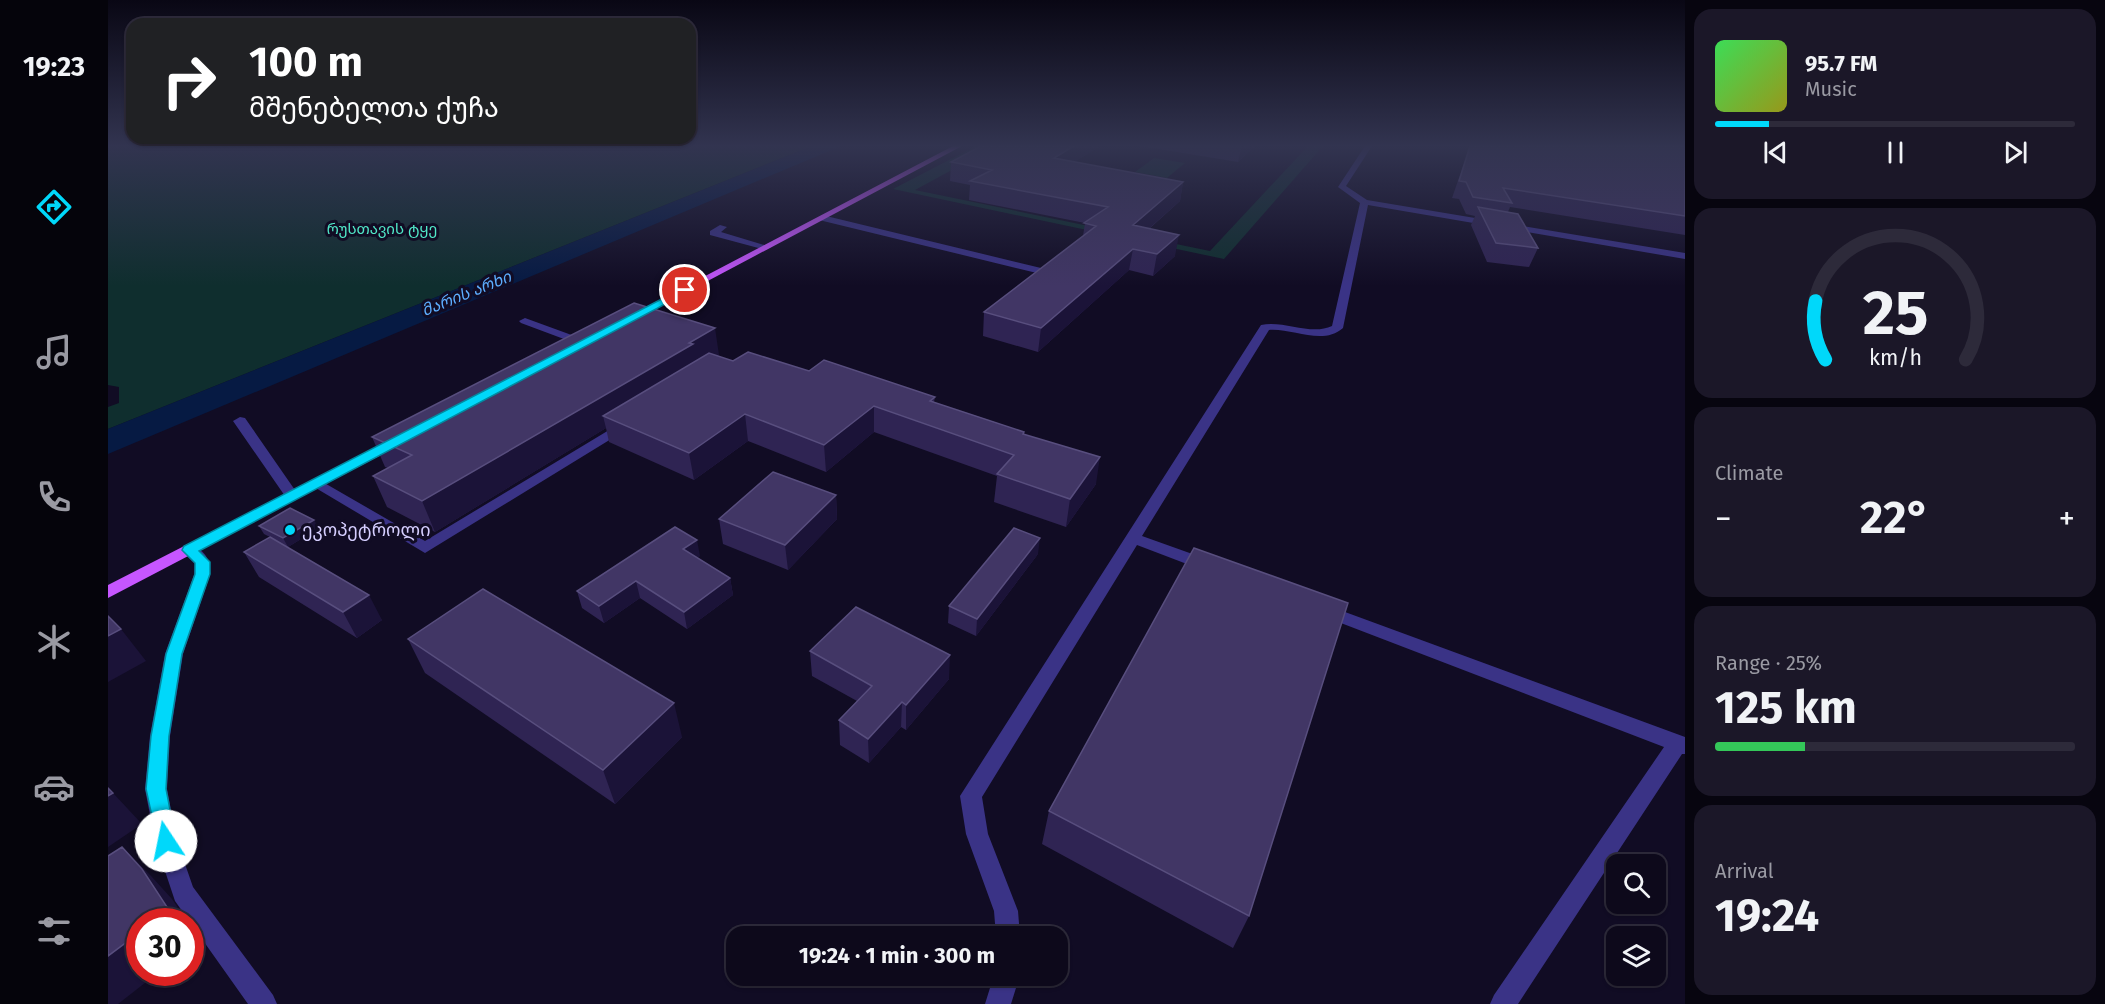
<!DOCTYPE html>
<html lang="en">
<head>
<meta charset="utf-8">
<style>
	:root { --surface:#0d091b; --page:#1b1728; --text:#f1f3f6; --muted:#9a9aa3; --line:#2d2a3a; --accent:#00d8fa }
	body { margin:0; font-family:"Fira Sans","Noto Sans Georgian",sans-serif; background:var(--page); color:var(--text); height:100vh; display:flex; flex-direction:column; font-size:22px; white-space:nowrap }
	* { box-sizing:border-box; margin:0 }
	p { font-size:20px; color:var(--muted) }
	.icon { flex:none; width:33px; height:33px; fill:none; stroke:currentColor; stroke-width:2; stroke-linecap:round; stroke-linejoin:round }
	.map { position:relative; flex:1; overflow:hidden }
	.details { display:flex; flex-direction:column; gap:9px; padding:9px; background:#07050f; width:420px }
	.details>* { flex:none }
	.top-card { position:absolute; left:18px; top:18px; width:570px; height:126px; border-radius:18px; box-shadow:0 2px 4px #0004,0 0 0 2px var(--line); background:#202124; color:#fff; overflow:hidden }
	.tools { position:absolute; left:1498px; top:854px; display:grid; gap:12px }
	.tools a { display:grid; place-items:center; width:60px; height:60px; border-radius:12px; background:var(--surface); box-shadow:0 2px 4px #0004,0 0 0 2px var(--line); font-size:30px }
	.speed { position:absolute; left:18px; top:908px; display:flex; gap:12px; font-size:30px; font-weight:700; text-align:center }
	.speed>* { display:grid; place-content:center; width:78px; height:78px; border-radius:50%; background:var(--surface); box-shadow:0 2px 4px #0004,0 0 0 2px var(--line); line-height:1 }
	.speed .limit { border:9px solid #d22; background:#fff; color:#111 }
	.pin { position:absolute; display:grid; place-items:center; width:51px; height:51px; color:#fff; margin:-26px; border:3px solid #fff; border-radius:50%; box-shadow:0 2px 6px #0007 }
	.me { position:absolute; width:66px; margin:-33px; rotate:349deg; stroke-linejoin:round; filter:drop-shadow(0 0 4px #0008) }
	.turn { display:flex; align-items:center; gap:21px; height:126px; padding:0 24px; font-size:27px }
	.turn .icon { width:78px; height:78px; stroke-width:2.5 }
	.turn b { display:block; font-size:42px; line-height:51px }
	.big { font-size:45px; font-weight:700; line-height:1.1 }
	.details .card { flex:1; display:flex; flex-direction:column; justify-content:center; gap:9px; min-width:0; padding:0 21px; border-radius:18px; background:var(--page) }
	.details .dial { align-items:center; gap:0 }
	.dial svg { height:156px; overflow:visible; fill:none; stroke:var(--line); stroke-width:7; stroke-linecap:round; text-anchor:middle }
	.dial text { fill:var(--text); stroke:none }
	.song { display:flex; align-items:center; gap:18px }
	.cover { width:72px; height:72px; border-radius:9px; background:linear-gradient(135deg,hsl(130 70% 55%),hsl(60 70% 35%)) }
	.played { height:6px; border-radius:3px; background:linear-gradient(90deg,var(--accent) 15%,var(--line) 15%) }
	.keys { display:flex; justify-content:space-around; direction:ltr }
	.heat { display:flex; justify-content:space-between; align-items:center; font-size:33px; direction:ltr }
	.charge { height:9px; border-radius:4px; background:linear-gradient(90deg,#34c759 25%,var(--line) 0) }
	.trip { position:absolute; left:618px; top:926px; width:342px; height:60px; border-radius:18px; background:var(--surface); box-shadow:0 2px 4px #0004,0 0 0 2px var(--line); font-weight:700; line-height:60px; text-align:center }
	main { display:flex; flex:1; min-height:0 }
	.tabs { display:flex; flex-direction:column; width:108px; justify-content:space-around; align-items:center; background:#05040b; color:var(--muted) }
	.tabs .icon { width:42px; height:42px }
	.tabs .on { color:var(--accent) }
	.tabs b { font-size:27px; color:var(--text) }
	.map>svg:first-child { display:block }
	.green { fill:#0f2e2e }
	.water { fill:#061a43 }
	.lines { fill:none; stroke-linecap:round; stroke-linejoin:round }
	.minor { fill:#3a3386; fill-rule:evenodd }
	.major { fill:#c656ff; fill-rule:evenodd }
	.wall { fill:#2f2453 }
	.shaded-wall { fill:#1b1338 }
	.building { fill:#413665; stroke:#584e7e; stroke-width:1.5 }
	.route { fill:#00d8fa; stroke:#008ca2; stroke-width:1.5 }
	.poi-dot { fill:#00d8fa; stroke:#110c24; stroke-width:2 }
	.labels { text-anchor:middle; stroke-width:6; stroke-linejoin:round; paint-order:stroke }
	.far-park-label { font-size:15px; fill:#51e8c8; stroke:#110c24 }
	.far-water-label { font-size:16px; font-style:italic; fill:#5daeff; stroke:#110c24 }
	.poi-label { font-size:18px; fill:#d6cfff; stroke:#110c24; text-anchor:start }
</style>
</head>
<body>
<main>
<nav class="tabs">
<b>19:23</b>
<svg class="icon on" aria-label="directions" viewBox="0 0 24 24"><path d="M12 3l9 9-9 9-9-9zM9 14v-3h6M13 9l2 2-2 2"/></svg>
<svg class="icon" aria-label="music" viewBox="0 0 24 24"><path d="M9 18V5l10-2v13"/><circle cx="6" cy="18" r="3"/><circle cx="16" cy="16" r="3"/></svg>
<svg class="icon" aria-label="phone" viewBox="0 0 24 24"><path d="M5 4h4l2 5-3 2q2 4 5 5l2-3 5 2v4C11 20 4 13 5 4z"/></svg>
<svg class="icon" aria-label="climate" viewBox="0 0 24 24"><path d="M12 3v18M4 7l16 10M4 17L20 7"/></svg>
<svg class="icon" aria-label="car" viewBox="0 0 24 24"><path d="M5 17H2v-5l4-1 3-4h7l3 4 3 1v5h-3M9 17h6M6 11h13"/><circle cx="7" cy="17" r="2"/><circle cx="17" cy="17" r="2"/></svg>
<svg class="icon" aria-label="filters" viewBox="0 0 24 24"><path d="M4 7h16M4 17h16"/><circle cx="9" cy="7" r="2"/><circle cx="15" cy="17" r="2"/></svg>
</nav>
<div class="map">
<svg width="1577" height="1004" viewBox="0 0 1577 1004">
	<rect width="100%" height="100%" fill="#110c24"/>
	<!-- green -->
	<path class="green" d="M 0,146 L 704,146 L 0,429 L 0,407 L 11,403 L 11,387 L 0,385 Z
		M 868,146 L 888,146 L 807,190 L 1102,251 L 1200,146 L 1215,146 L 1116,259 L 785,189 Z
		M 1046,158 L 1077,163 L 1059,178 L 1027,172 Z"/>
	<!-- water -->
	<path class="water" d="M 704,146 L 733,146 L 0,454 L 0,429 Z"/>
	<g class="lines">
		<!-- minor -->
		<path class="minor" d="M 1257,146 L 1264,146 L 1238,186 L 1259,200 L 1577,253 L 1577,259 L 1260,205 L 1235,328 C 1215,346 1184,328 1161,330 L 1034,536 L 1104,561 L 1106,565 L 1104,569 L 1092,569 L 1029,545 L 874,797 L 880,834 L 910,911 L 912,936 L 888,936 L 886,911 L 858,834 L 852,796 L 1153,325 C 1176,320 1203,336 1224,326 L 1252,203 L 1230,187 Z
			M 714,215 L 933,268 L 938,271 L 933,274 L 711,220 L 710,218 Z
			M 612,225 L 619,227 L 613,232 L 663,247 L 658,250 L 602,235 L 602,231 Z
			M 417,318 L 480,341 L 482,343 L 480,345 L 472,345 L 413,323 L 411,321 Z
			M 132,417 L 137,418 L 189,493 L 191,496 L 189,499 L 179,499 L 125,421 Z
			M 516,421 L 523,425 L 521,428 L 317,553 L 201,484 L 208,480 L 213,481 L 317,541 Z
			M 81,545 C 97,549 103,560 102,575 L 75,654 L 62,736 L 59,789 L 69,841 L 85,887 L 165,995 L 169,1004 L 140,1004 L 67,901 L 47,841 L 37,789 L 42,736 L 57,654 L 86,575 L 87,564 L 73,550 L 75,546 Z
			M 1218,605 L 1577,737 L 1577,754 L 1574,754 L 1410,1004 L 1382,1004 L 1386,995 L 1556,747 L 1212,615 L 1209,611 L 1212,607 Z
			M 886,975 L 912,975 L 903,1004 L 877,1004 Z"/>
		<!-- major -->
		<path class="major" d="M 845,146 L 854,146 L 530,318 L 522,318 L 521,316 Z
			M 287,438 L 294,442 L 292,445 L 0,598 L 0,585 Z"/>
	</g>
	<!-- wall -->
	<path class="wall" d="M 992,146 L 966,162 L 1075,182 L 1072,201 L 1041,229 L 1067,256 L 1045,276 L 1021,270 L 930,352 L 875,336 L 876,312 L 975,236 L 977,223 L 861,200 L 862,185 L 842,181 L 843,162 Z
		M 1032,146 L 1147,146 L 1130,162 Z
		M 1362,146 L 1577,146 L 1577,235 L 1402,207 L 1400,212 L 1430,248 L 1421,267 L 1379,262 L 1363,225 L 1367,216 L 1358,214 L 1351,199 L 1344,198 Z
		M 611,355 L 609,356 L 625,361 L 701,371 L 827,397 L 826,402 L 916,432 L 916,434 L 988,484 L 958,527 L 886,502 L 889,476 L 766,432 L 718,472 L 640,441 L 586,480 L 501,442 L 498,428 L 327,532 L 279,507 L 265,476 L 280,468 L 277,467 L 264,437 Z
		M 728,495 L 729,519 L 680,570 L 615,544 L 611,519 Z
		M 151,526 L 211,528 L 180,547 L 274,620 L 249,638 L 151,577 L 136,552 L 162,537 L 156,534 Z
		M 930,554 L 868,636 L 840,623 L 841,606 Z
		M 592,556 L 589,558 L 622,578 L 625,595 L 579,629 L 532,598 L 496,623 L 474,608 L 469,591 Z
		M 300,639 L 574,737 L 507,804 L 317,673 Z
		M 702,651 L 841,679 L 798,730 L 793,727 L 761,763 L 732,745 L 731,720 L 749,701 L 704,676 Z
		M 941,811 L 1141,916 L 1125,948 L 934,844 Z"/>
	<!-- shaded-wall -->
	<path class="shaded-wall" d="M 966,146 L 992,146 L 944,176 L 946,158 Z
		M 1134,146 L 1147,146 L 1130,162 Z
		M 1075,182 L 1072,201 L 1021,246 L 1025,225 Z
		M 1071,235 L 1067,256 L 1045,276 L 1049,254 Z
		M 1025,249 L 1021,270 L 930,352 L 933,328 Z
		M 607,328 L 611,355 L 589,368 L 495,416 L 498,428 L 327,532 L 314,501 Z
		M 766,406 L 766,432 L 718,472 L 716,445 Z
		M 637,414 L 640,441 L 586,480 L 581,453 Z
		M 992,457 L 988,484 L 958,527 L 962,499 Z
		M 728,495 L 729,519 L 680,570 L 677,545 Z
		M 206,520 L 211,528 L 180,547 L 175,538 Z
		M 932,538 L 930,554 L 868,636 L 869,619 Z
		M 589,540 L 592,556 L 578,566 L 575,549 Z
		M 622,578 L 625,595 L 579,629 L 576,612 Z
		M 528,581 L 532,598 L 496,623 L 491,606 Z
		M 261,595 L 274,620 L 249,638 L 235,612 Z
		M 13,629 L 38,661 L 0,682 L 0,636 Z
		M 842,655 L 841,679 L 798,730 L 798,705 Z
		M 794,702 L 793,727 L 761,763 L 760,739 Z
		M 566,703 L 574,737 L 507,804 L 495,770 Z
		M 5,793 L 34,824 L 0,847 L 0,796 Z
		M 14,847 L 44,877 L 64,899 L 79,921 L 47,921 Z
		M 82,926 L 92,940 L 82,947 Z
		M 32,932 L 32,972 L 51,972 L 10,1004 L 0,1004 L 0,956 Z"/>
	<!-- building -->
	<path class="building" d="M 873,146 L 966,146 L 946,158 L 1075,182 L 1025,225 L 1071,235 L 1049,254 L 1025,249 L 933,328 L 876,312 L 988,226 L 976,223 L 1000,207 L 862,181 L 884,170 L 843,162 Z
		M 1362,146 L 1577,146 L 1577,216 L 1395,188 L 1404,203 L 1365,197 L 1358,182 L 1351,181 Z
		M 1370,207 L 1410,214 L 1430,248 L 1388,243 Z
		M 526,303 L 607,328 L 581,343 L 585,344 L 314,501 L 265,476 L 304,455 L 264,437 Z
		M 640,352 L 701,371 L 716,360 L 827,397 L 822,401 L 916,432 L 915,434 L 992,457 L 962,499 L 889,474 L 906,455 L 766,406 L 716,445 L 637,414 L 581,453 L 495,416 L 601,353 L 625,361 Z
		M 665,472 L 728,495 L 677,545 L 611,519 Z
		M 182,508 L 206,520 L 175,538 L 151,526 Z
		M 567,527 L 589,540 L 575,549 L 622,578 L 576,612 L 528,581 L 491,606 L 469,591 Z
		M 906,528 L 932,538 L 869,619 L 841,606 Z
		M 162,537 L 261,595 L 235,612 L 136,552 Z
		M 1086,548 L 1240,603 L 1141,916 L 941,811 Z
		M 375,589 L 566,703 L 495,770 L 300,639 Z
		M 748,607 L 842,655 L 798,705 L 794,702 L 760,739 L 731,720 L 764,686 L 702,651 Z
		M 0,616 L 13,629 L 0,636 Z
		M 0,788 L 5,793 L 0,796 Z
		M 14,847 L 34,869 L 61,910 L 47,921 L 32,921 L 32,932 L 0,956 L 0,856 Z"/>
	<!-- sky -->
	<linearGradient id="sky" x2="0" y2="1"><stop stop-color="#090714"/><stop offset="0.51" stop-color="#323450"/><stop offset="1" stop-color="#323450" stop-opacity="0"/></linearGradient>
	<rect width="1577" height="286" fill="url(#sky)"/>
	<!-- route -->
	<path class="route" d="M 577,287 L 581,290 L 580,292 L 91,551 L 102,562 L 102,574 L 74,654 L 61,736 L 58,789 L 68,841 L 65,848 L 58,850 L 51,848 L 38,789 L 43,736 L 58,654 L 87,574 L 87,563 L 74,550 L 76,546 Z"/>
	<!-- markers -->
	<circle class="poi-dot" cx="182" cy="530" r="6"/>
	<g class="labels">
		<!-- far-park labels -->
		<g class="far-park-label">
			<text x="274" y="234">რუსთავის ტყე</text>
		</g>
		<!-- far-water labels -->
		<g class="far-water-label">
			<text transform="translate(358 293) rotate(-22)" y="6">მარის არხი</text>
		</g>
		<!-- poi labels -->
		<g class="poi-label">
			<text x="194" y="536">ეკოპეტროლი</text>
		</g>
	</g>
</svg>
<div class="tools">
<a><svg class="icon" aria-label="search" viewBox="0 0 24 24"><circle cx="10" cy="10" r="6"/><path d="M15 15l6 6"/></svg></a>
<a><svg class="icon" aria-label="layers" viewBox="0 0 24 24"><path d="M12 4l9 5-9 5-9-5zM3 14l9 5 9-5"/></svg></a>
</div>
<div class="speed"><div class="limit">30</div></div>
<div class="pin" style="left:577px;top:290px;background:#d93025"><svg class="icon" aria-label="arrive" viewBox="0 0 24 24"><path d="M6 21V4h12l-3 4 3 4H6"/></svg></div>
<svg class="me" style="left:58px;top:841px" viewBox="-20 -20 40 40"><circle r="19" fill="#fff"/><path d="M0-13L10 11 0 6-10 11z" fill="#00d8fa"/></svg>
<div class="trip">19:24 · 1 min · 300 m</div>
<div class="top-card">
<div class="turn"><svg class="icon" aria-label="right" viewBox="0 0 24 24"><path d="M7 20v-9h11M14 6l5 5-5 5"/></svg><div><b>100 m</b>მშენებელთა ქუჩა</div></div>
</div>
</div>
<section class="details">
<div class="card">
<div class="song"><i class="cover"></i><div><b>95.7 FM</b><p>Music</p></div></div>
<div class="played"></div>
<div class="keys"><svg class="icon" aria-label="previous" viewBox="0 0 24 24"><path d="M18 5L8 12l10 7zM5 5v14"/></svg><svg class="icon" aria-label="pause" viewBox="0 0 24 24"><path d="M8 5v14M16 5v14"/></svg><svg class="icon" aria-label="next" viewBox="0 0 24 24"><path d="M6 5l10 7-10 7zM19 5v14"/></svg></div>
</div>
<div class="card dial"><svg viewBox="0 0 100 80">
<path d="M14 69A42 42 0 1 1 86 69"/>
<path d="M14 69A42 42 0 0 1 9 39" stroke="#00d8fa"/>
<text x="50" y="56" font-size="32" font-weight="700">25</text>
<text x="50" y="72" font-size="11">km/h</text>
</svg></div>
<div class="card"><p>Climate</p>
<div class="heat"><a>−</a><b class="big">22°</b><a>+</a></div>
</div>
<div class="card"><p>Range · 25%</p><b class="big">125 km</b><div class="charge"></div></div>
<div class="card"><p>Arrival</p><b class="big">19:24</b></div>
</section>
</main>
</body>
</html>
